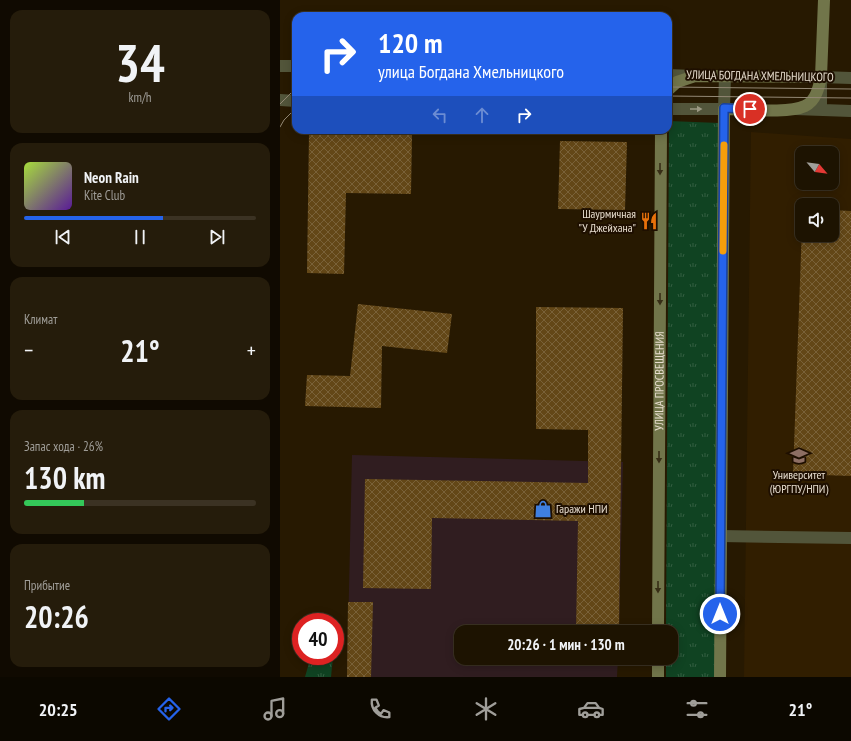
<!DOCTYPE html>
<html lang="ru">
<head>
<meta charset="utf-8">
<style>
	:root { --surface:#1d1301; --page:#251c0b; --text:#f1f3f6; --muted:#a09e99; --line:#3b3223; --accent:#2563eb }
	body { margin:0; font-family:"PT Sans Narrow",sans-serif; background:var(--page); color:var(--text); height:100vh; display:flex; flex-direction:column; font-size:15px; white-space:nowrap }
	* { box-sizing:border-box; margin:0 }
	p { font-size:13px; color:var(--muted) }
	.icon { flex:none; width:22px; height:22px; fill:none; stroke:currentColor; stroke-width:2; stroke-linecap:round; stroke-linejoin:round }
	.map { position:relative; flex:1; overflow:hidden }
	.details { display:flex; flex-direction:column; gap:10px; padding:10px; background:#100a01; width:280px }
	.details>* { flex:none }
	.banner { position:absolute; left:12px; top:12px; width:380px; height:122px; border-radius:12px; box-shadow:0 2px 10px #0003,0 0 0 1px var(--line); background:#2563eb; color:#fff; overflow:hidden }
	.needle { width:26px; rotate:119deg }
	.fabs { position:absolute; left:515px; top:146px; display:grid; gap:8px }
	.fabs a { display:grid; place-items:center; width:44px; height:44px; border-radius:8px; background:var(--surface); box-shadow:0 2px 10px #0003,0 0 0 1px var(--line); font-size:20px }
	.speed { position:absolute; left:12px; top:613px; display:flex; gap:8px; font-size:20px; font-weight:700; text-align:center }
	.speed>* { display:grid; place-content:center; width:52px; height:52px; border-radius:50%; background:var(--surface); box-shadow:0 2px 10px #0003,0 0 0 1px var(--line); line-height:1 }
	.speed .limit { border:6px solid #d22; background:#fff; color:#111 }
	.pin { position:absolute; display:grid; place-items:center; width:34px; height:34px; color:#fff; margin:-17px; border:2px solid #fff; border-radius:50%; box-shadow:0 1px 4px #0007 }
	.me { position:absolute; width:44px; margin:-22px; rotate:0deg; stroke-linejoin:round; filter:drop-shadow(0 0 3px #0008) }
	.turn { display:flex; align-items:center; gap:14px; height:84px; padding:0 20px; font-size:18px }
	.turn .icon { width:52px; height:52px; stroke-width:2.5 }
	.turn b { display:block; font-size:28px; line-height:34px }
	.lanes { display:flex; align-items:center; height:38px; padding:0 20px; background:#0003; justify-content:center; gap:20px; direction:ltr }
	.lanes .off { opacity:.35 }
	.big { font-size:30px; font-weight:600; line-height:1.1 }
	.details .widget { flex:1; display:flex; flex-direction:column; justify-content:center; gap:6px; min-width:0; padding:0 14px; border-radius:12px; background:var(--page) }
	.details .dial { align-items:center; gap:0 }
	.dial b { font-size:52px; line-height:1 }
	.song { display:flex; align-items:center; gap:12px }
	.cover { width:48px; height:48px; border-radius:6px; background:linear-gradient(135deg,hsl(80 70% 55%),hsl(270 70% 35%)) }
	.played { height:4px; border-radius:2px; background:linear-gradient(90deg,var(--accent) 60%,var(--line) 60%) }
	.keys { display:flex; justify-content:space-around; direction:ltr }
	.heat { display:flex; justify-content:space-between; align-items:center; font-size:22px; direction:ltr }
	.charge { height:6px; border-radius:3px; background:linear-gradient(90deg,#34c759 26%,var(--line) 0) }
	.trip { position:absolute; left:174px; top:625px; width:224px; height:40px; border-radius:12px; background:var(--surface); box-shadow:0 2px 10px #0003,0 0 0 1px var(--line); font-weight:600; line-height:40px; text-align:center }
	.tab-bar { display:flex; height:64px; justify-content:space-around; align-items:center; background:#0c0800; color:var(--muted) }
	.tab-bar .icon { width:28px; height:28px }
	.tab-bar .on { color:var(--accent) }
	.tab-bar b { font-size:18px; color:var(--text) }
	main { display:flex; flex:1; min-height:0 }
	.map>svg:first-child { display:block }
	.built { fill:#311e00; fill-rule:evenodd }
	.industrial { fill:#301d20 }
	.grass { fill:url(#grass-tufts) }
	.building { fill:url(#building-cross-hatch) }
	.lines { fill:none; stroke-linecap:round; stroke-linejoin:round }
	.lane { stroke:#52553a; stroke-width:12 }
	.street { stroke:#52553a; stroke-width:12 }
	.secondary { stroke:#71754a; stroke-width:12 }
	.tram { stroke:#938875; stroke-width:1 }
	.oneway { fill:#9c9984 }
	.oneway2 { fill:#372e16 }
	.route-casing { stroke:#184099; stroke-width:10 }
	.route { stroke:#2563eb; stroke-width:7 }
	.slow { stroke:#f59e0b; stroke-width:7 }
	.labels { text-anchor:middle; stroke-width:4; stroke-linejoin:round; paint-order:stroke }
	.street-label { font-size:12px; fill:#e7ddce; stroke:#1e0f00 }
	.poi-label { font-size:12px; fill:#e7ddce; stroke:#1e0f00; text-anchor:end }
</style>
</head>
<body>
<main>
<section class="details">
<div class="widget dial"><b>34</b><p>km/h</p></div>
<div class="widget">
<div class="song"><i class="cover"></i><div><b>Neon Rain</b><p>Kite Club</p></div></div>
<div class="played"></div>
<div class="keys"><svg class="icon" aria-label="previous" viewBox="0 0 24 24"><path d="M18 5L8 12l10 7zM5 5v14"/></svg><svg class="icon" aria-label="pause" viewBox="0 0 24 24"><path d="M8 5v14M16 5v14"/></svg><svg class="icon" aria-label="next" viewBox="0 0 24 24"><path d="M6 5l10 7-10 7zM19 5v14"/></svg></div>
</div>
<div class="widget"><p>Климат</p>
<div class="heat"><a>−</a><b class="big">21°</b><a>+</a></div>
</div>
<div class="widget"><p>Запас хода · 26%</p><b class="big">130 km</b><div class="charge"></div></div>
<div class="widget"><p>Прибытие</p><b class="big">20:26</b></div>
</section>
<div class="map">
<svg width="571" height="677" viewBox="0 0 571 677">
	<defs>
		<pattern id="grass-tufts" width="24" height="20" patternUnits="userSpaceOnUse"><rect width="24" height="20" fill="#104322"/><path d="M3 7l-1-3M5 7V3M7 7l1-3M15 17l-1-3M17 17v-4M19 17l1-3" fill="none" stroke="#335e41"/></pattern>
		<pattern id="building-cross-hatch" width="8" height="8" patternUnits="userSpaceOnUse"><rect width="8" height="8" fill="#634717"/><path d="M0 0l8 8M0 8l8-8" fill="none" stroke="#796138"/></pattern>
	</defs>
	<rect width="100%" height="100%" fill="#271901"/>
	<!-- built -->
	<path class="built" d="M 471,132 L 571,139 L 571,677 L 464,677 ZM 522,153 L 552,153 L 552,183 L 522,183 ZM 522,205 L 552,205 L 552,235 L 522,235 Z"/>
	<!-- industrial -->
	<path class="industrial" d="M 72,455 L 343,462 L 339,632 L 181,632 L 181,658 L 338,658 L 337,677 L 67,677 Z"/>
	<!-- grass -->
	<path class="grass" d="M 389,121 L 439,123 L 437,677 L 386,677 L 386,658 L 391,658 L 391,632 L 386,632 Z
		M 31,656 L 53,656 L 51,677 L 25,677 Z"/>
	<!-- building -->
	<path class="building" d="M 29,133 L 132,134 L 131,194 L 66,193 L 64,274 L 27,273 Z
		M 280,141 L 347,142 L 345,210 L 278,209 Z
		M 552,210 L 571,211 L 571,476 L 513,474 L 522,226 L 522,235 L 552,235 Z
		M 78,304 L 172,314 L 167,353 L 102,346 L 101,408 L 25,406 L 27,375 L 70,376 Z
		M 256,307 L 343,308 L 339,632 L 296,632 L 298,521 L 152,518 L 151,589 L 83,588 L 85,479 L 308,483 L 308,430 L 256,429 Z
		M 68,602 L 93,602 L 91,677 L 67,677 Z"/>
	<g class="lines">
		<!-- lane -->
		<path class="lane" d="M 441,536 L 571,538"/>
		<!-- street -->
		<path class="street" d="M 0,66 L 16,66
			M 388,75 L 414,76
			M 0,100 L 16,101
			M 388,109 L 444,109 L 445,76
			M 515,109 L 571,111
			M 541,110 L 541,77 L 571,78"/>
		<!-- secondary -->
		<g class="secondary">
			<path d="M 388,90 L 397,82 L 415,76 L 541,77"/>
			<path id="s1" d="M 378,632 L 381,130"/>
			<path d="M 378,677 L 378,658"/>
			<path d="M 440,677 L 444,109 C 464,109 508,114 525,106 C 536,101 539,87 541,77 L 544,0"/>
		</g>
		<!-- tram -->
		<path class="tram" d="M 388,87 L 571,89
			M 388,96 L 571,98
			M 0,104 L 16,88
			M 0,127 L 4,120 L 16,108"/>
	</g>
	<!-- one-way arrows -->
	<defs><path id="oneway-solid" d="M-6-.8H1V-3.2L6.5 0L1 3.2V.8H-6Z"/></defs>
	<use class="oneway" href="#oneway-solid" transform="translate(416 109)"/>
	<g class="oneway2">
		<use href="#oneway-solid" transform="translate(380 169) rotate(90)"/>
		<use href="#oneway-solid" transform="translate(380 299) rotate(90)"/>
		<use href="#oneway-solid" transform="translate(379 457) rotate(90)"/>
		<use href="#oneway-solid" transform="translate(378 587) rotate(90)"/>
	</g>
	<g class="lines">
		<!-- route casing -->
		<g class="route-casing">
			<path id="route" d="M 440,614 L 444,108 L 470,109"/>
		</g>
		<!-- route -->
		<use href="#route" class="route"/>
		<!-- slow -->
		<path class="slow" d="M 443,251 L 444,145"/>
	</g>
	<!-- icons -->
	<defs>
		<g id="restaurant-bare" transform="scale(1.38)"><path d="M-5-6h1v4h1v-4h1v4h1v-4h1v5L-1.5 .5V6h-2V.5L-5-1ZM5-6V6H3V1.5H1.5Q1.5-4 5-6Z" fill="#e8710a" stroke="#1e0f00" stroke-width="2.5" paint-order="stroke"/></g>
		<g id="university-bare" transform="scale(1.38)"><path d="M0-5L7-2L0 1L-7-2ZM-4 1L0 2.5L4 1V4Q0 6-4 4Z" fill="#8d6e63" stroke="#1e0f00" stroke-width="2.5" paint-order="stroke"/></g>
		<g id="shop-bare" transform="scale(1.38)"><path d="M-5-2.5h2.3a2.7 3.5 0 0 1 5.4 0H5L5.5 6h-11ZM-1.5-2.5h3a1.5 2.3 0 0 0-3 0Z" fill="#3f7fe0" stroke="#1e0f00" stroke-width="2.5" paint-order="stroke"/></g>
	</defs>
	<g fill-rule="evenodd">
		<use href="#restaurant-bare" x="369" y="221"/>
		<use href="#university-bare" x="519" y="456"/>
		<use href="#shop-bare" x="263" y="509"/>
	</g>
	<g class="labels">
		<!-- street labels -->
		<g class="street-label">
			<text transform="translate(480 76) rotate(1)" y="4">УЛИЦА БОГДАНА ХМЕЛЬНИЦКОГО</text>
			<text dy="4" stroke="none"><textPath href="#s1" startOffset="251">УЛИЦА ПРОСВЕЩЕНИЯ</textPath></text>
		</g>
		<!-- poi labels -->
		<g class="poi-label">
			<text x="356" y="218">Шаурмичная<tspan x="356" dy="14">"У Джейхана"</tspan></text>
			<text x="519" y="479" text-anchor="middle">Университет<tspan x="519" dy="14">(ЮРГПУ/НПИ)</tspan></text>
			<text x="276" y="513" text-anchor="start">Гаражи НПИ</text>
		</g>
	</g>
</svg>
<div class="fabs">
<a><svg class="needle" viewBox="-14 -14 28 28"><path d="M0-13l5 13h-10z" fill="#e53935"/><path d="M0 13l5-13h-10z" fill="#a09e99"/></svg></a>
<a><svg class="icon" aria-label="sound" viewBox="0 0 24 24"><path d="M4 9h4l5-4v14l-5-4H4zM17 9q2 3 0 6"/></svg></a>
</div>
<div class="speed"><div class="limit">40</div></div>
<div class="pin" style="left:470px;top:109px;background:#d93025"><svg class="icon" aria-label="arrive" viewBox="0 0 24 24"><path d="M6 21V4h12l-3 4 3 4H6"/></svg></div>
<svg class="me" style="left:440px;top:614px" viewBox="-20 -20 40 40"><circle r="17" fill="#2563eb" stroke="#fff" stroke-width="3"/><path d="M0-11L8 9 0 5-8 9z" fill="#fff"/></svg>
<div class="trip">20:26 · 1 мин · 130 m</div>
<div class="banner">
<div class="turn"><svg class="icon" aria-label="right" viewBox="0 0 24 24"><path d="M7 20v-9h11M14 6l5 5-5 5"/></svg><div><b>120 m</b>улица Богдана Хмельницкого</div></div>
<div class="lanes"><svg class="icon off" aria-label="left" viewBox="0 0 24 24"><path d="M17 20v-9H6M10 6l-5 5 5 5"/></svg><svg class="icon off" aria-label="ahead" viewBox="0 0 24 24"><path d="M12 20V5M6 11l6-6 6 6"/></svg><svg class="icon" aria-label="right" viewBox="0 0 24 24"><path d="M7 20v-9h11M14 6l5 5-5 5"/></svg></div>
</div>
</div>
</main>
<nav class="tab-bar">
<b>20:25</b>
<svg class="icon on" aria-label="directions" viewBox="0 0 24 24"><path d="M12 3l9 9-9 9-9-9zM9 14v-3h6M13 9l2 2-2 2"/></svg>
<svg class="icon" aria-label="music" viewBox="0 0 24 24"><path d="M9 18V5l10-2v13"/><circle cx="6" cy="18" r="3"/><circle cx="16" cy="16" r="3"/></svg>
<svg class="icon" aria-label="phone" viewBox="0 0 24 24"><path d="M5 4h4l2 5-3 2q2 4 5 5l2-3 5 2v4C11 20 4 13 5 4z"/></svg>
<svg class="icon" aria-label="climate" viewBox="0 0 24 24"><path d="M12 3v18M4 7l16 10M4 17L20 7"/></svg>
<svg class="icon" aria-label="car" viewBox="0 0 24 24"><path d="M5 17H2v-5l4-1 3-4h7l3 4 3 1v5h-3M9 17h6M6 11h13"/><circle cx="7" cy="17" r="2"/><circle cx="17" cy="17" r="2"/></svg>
<svg class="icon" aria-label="filters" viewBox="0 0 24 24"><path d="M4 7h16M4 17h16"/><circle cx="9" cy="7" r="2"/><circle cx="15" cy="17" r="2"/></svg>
<b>21°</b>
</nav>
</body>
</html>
